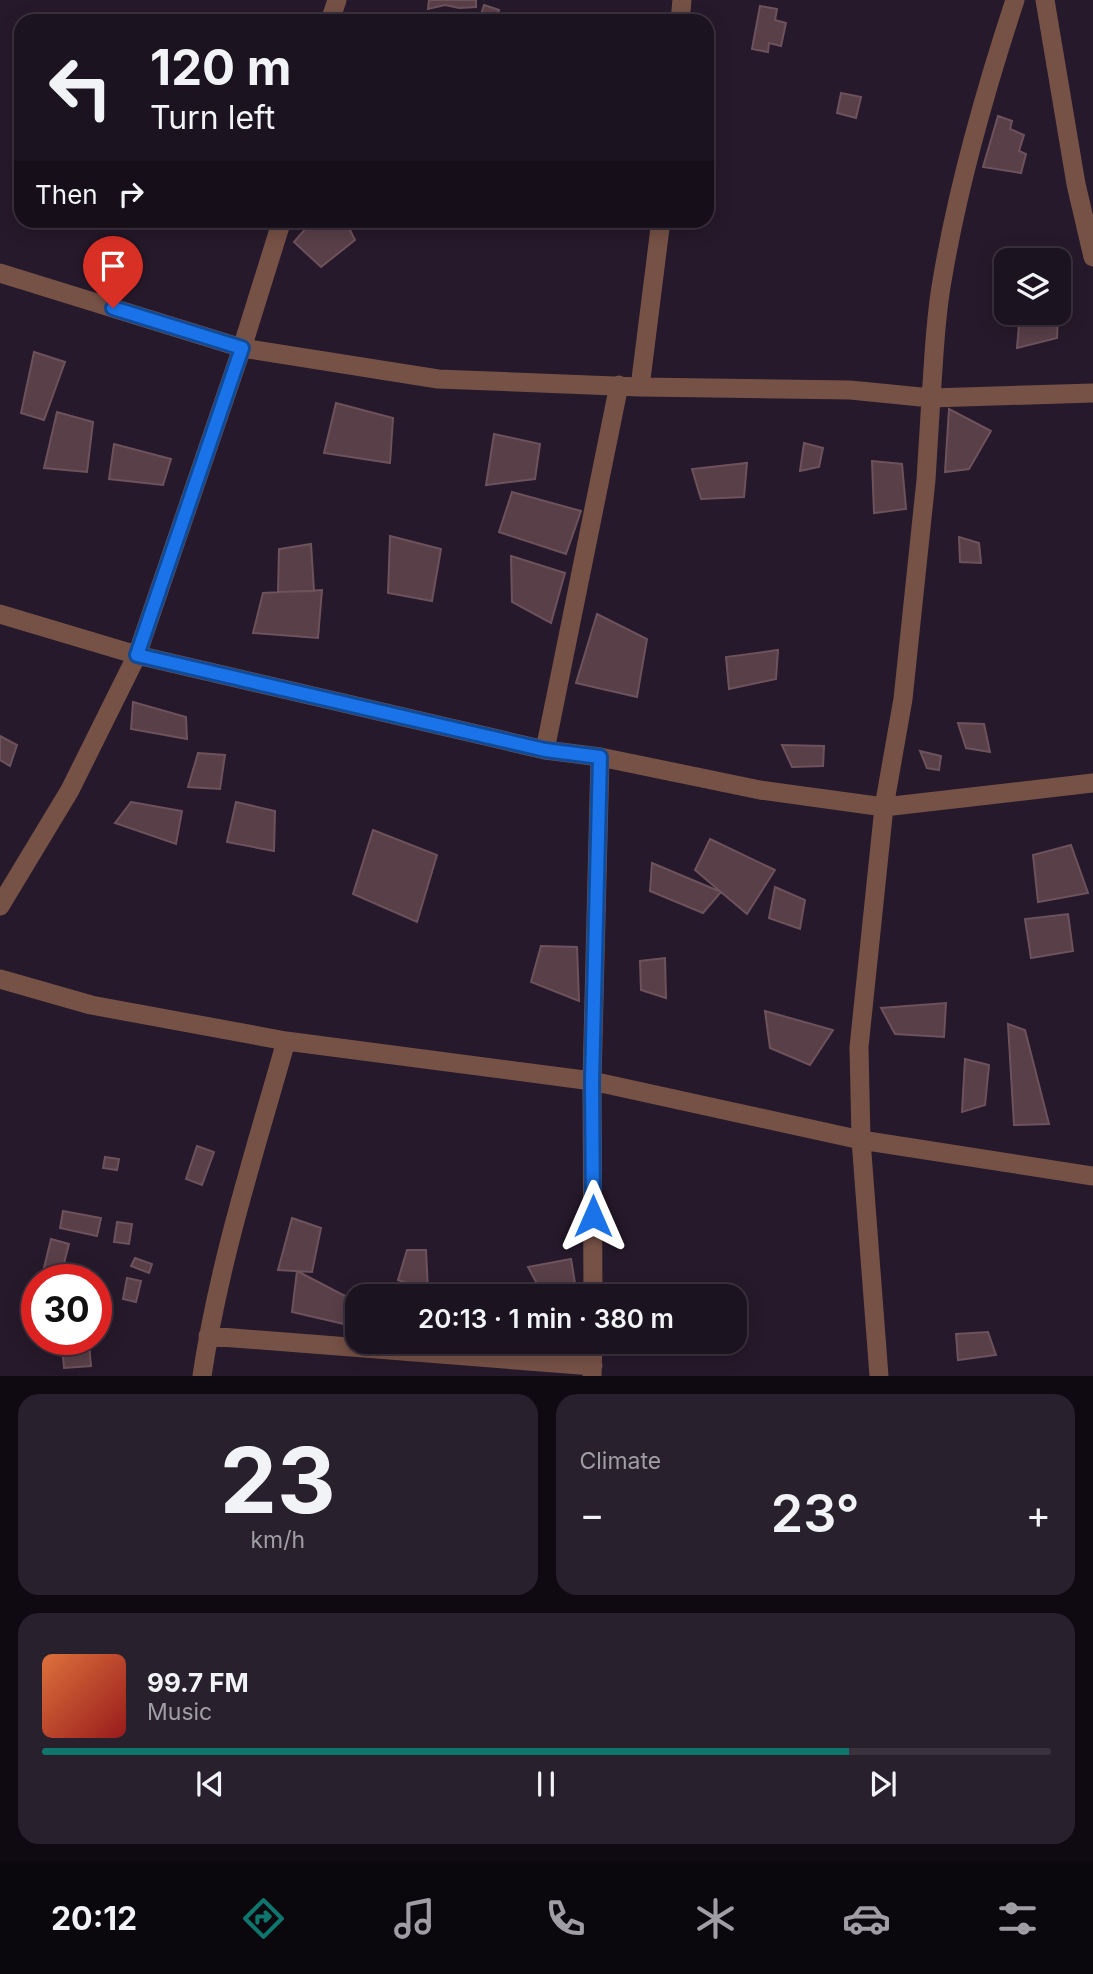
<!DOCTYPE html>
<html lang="en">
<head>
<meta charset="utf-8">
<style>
	:root { --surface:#1c1320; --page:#29202d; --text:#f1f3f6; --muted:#a09ea5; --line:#3a323e; --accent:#0f766e }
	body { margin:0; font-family:Inter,sans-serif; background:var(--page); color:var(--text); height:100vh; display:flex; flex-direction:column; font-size:26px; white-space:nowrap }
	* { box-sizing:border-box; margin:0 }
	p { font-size:23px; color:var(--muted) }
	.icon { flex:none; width:38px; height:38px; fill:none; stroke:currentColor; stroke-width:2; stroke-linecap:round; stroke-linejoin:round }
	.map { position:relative; height:1376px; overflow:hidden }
	.panel { display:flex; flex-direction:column; gap:18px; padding:18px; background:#0f0a12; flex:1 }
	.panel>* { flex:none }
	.guide { position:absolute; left:14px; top:14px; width:700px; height:214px; border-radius:21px; box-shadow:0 4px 18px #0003,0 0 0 2px var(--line); background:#1c1320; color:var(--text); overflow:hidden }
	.tools { position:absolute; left:994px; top:248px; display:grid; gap:14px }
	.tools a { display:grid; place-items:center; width:77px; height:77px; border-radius:14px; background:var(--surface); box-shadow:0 4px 18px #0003,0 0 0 2px var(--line); font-size:35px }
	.speed { position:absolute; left:21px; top:1264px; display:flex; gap:14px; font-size:35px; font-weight:700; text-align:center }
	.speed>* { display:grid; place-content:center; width:91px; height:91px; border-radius:50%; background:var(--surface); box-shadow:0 4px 18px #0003,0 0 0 2px var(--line); line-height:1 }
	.speed .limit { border:10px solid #d22; background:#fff; color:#111 }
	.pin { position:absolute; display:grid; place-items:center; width:60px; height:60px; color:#fff; margin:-72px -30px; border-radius:50% 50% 50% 0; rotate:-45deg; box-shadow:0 0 7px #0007 }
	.pin .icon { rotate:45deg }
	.me { position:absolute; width:77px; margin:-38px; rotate:0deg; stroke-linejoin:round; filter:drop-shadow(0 0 5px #0008) }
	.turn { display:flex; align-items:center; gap:24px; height:147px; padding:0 21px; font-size:32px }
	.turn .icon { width:91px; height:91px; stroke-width:2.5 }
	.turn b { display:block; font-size:49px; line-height:60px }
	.then { display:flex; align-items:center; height:66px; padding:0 21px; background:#0003; gap:14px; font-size:26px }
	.big { font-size:52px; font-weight:600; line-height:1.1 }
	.panel .card { flex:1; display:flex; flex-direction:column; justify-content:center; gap:10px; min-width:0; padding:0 24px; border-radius:21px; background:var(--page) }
	.panel .dial { align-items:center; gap:0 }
	.dial b { font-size:91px; line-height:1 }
	.song { display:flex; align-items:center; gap:21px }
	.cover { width:84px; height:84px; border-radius:10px; background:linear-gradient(135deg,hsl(20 70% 55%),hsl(0 70% 35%)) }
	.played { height:7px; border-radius:4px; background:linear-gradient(90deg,var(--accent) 80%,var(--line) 80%) }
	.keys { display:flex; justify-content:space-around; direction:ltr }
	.heat { display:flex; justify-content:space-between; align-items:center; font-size:38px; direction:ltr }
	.panel .tiles { flex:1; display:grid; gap:18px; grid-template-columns:1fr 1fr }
	.card:last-child { grid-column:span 2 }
	.trip { position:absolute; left:345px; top:1284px; width:402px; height:70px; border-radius:21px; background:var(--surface); box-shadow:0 4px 18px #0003,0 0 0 2px var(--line); font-weight:600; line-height:70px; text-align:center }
	.tabs { display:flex; height:112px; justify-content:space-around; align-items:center; background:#0b080d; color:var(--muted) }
	.tabs .icon { width:49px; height:49px }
	.tabs .selected { color:var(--accent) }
	.tabs b { font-size:32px; color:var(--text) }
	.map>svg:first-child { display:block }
	.building { fill:#593f48; stroke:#6e525b; stroke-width:2 }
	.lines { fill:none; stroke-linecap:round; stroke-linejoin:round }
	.minor { stroke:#765146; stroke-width:19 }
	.route-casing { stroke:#114b97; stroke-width:18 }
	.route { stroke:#1a73e8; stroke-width:12 }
</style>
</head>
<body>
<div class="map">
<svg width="1093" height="1376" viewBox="0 0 1093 1376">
	<rect width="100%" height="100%" fill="#26192b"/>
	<!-- building -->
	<path class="building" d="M 429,0 L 476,0 L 476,7 L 459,8 L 445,5 L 428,9 Z
		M 484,5 L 499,10 L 496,21 L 479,21 Z
		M 760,6 L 777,9 L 775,20 L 786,23 L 781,46 L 769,43 L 768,52 L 752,49 Z
		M 841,93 L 861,97 L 856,118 L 837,113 Z
		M 998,116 L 1012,121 L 1010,129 L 1024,135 L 1019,151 L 1026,154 L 1021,173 L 983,167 Z
		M 313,220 L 345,220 L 355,240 L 321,267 L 294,242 Z
		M 1020,313 L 1058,313 L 1057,338 L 1017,348 Z
		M 34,352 L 65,362 L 44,420 L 21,413 Z
		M 336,403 L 393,418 L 390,463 L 324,453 Z
		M 949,409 L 991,431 L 969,469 L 945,472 Z
		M 57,412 L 93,422 L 87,472 L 44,468 Z
		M 494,434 L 540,444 L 535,479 L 486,485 Z
		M 804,443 L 823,448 L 819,467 L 800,471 Z
		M 114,444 L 171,459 L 163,485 L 109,479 Z
		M 872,461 L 902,464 L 906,509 L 874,513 Z
		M 747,463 L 744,497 L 701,499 L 692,469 Z
		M 512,492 L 581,511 L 566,554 L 499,532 Z
		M 390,536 L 441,549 L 432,601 L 388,593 Z
		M 959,537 L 979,543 L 981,563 L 960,562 Z
		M 311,544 L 314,591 L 278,592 L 279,549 Z
		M 511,556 L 565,573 L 551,623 L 512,602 Z
		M 322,590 L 318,638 L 253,633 L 263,593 Z
		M 597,614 L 647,639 L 637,697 L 576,683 Z
		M 778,650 L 776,679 L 729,689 L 726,657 Z
		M 133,702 L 186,717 L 187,739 L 131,729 Z
		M 958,723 L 984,724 L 990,752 L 966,748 Z
		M 0,736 L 17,745 L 10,766 L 0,760 Z
		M 782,745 L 824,746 L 823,766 L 792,767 Z
		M 920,751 L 941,756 L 939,770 L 927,768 Z
		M 198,753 L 225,755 L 220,789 L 188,787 Z
		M 131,802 L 182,811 L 176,844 L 115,823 Z
		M 236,802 L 275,811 L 274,851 L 227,842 Z
		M 373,830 L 437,855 L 417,922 L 353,894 Z
		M 710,839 L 775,870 L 747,914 L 695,870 Z
		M 1071,845 L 1088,893 L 1038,902 L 1033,855 Z
		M 652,863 L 721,892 L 703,913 L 650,891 Z
		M 775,887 L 805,900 L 800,929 L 769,918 Z
		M 1068,914 L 1073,951 L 1031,958 L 1025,919 Z
		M 541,946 L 577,947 L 579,1001 L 531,982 Z
		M 665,958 L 666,998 L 641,990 L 640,961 Z
		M 946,1003 L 944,1037 L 895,1034 L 881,1008 Z
		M 765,1011 L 833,1030 L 810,1065 L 770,1048 Z
		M 1008,1024 L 1025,1030 L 1049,1124 L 1014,1125 Z
		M 965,1059 L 989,1065 L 985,1105 L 962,1112 Z
		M 197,1146 L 214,1152 L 202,1185 L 186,1179 Z
		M 105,1157 L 119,1159 L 117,1170 L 103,1168 Z
		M 63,1211 L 101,1218 L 97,1236 L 60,1228 Z
		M 292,1218 L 321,1228 L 312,1272 L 278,1270 Z
		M 117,1222 L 132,1224 L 129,1244 L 114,1242 Z
		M 51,1239 L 69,1244 L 60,1279 L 42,1276 Z
		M 407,1250 L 426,1250 L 428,1290 L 398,1280 Z
		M 135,1258 L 152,1264 L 149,1273 L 131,1266 Z
		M 571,1259 L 577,1295 L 543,1295 L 528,1267 Z
		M 297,1271 L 351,1299 L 344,1324 L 292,1312 Z
		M 127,1278 L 141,1281 L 136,1302 L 123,1299 Z
		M 988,1332 L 996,1355 L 958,1360 L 956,1334 Z
		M 89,1344 L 91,1366 L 64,1368 L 62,1346 Z"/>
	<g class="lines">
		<!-- minor -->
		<path class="minor" d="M 1015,0 C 985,91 958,185 942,281 C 935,319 934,359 931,398 L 1093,393
			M 1045,0 L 1076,184 L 1093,257
			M 330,21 L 337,0
			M 680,21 L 682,0
			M 0,273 L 242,348 L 438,379 L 640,387 L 850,390 L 931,398 L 926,480 L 903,699 L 884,807 L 859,1047 L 861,1140 L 879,1376
			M 640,387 L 661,220
			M 0,614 L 137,655 L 545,750 L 600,757 L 592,1081 L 593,1297
			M 545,750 L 619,385
			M 600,757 L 760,790 L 884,807 L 1093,783
			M 0,906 L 70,790 L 137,655 L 242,348 L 282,220
			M 0,979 L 91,1005 L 286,1041 C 255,1151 219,1262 202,1376
			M 286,1041 L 592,1081 L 861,1140 L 1093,1176
			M 208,1336 L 593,1366
			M 592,1376 L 593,1342"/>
	</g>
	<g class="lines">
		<!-- route casing -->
		<g class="route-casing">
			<path id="route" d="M 113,308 L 242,348 L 137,655 L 545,750 L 600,757 L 592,1081 L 593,1216"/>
		</g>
		<!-- route -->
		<use href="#route" class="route"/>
	</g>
</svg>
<div class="tools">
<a><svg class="icon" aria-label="layers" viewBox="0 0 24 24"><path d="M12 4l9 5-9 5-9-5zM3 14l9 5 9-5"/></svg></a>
</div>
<div class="speed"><div class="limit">30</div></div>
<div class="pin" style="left:113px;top:308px;background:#d93025"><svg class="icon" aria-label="arrive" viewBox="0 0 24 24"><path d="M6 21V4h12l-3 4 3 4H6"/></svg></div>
<svg class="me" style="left:593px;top:1216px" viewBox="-20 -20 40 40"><path d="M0-17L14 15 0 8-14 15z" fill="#1a73e8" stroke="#fff" stroke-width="4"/></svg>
<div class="trip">20:13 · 1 min · 380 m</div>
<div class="guide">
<div class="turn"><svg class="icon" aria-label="left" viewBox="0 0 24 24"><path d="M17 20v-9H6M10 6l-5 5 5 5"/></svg><div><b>120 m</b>Turn left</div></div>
<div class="then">Then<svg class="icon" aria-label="right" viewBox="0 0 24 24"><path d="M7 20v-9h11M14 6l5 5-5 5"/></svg></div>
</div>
</div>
<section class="panel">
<div class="tiles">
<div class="card dial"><b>23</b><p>km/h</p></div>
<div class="card"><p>Climate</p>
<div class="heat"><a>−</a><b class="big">23°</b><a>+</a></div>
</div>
<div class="card">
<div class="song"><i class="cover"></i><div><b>99.7 FM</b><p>Music</p></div></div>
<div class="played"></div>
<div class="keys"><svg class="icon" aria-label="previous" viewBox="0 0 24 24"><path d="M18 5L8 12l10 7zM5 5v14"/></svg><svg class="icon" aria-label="pause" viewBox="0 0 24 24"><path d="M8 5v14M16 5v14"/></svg><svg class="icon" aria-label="next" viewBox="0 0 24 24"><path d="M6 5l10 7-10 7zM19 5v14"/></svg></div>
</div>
</div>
</section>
<nav class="tabs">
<b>20:12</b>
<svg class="icon selected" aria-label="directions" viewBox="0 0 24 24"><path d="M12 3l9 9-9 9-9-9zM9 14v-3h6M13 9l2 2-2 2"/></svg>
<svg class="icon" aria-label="music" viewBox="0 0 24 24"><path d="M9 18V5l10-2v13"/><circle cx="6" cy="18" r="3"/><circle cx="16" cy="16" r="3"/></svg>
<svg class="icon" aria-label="phone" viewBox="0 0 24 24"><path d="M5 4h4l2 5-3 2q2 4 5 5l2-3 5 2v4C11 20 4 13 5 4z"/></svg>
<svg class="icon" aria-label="climate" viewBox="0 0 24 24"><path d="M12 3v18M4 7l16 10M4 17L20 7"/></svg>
<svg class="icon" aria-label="car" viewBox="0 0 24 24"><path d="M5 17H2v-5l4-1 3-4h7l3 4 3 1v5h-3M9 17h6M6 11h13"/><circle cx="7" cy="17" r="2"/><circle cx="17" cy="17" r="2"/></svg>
<svg class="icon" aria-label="filters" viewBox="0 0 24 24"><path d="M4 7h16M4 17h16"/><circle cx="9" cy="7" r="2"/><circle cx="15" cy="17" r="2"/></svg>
</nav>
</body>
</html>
